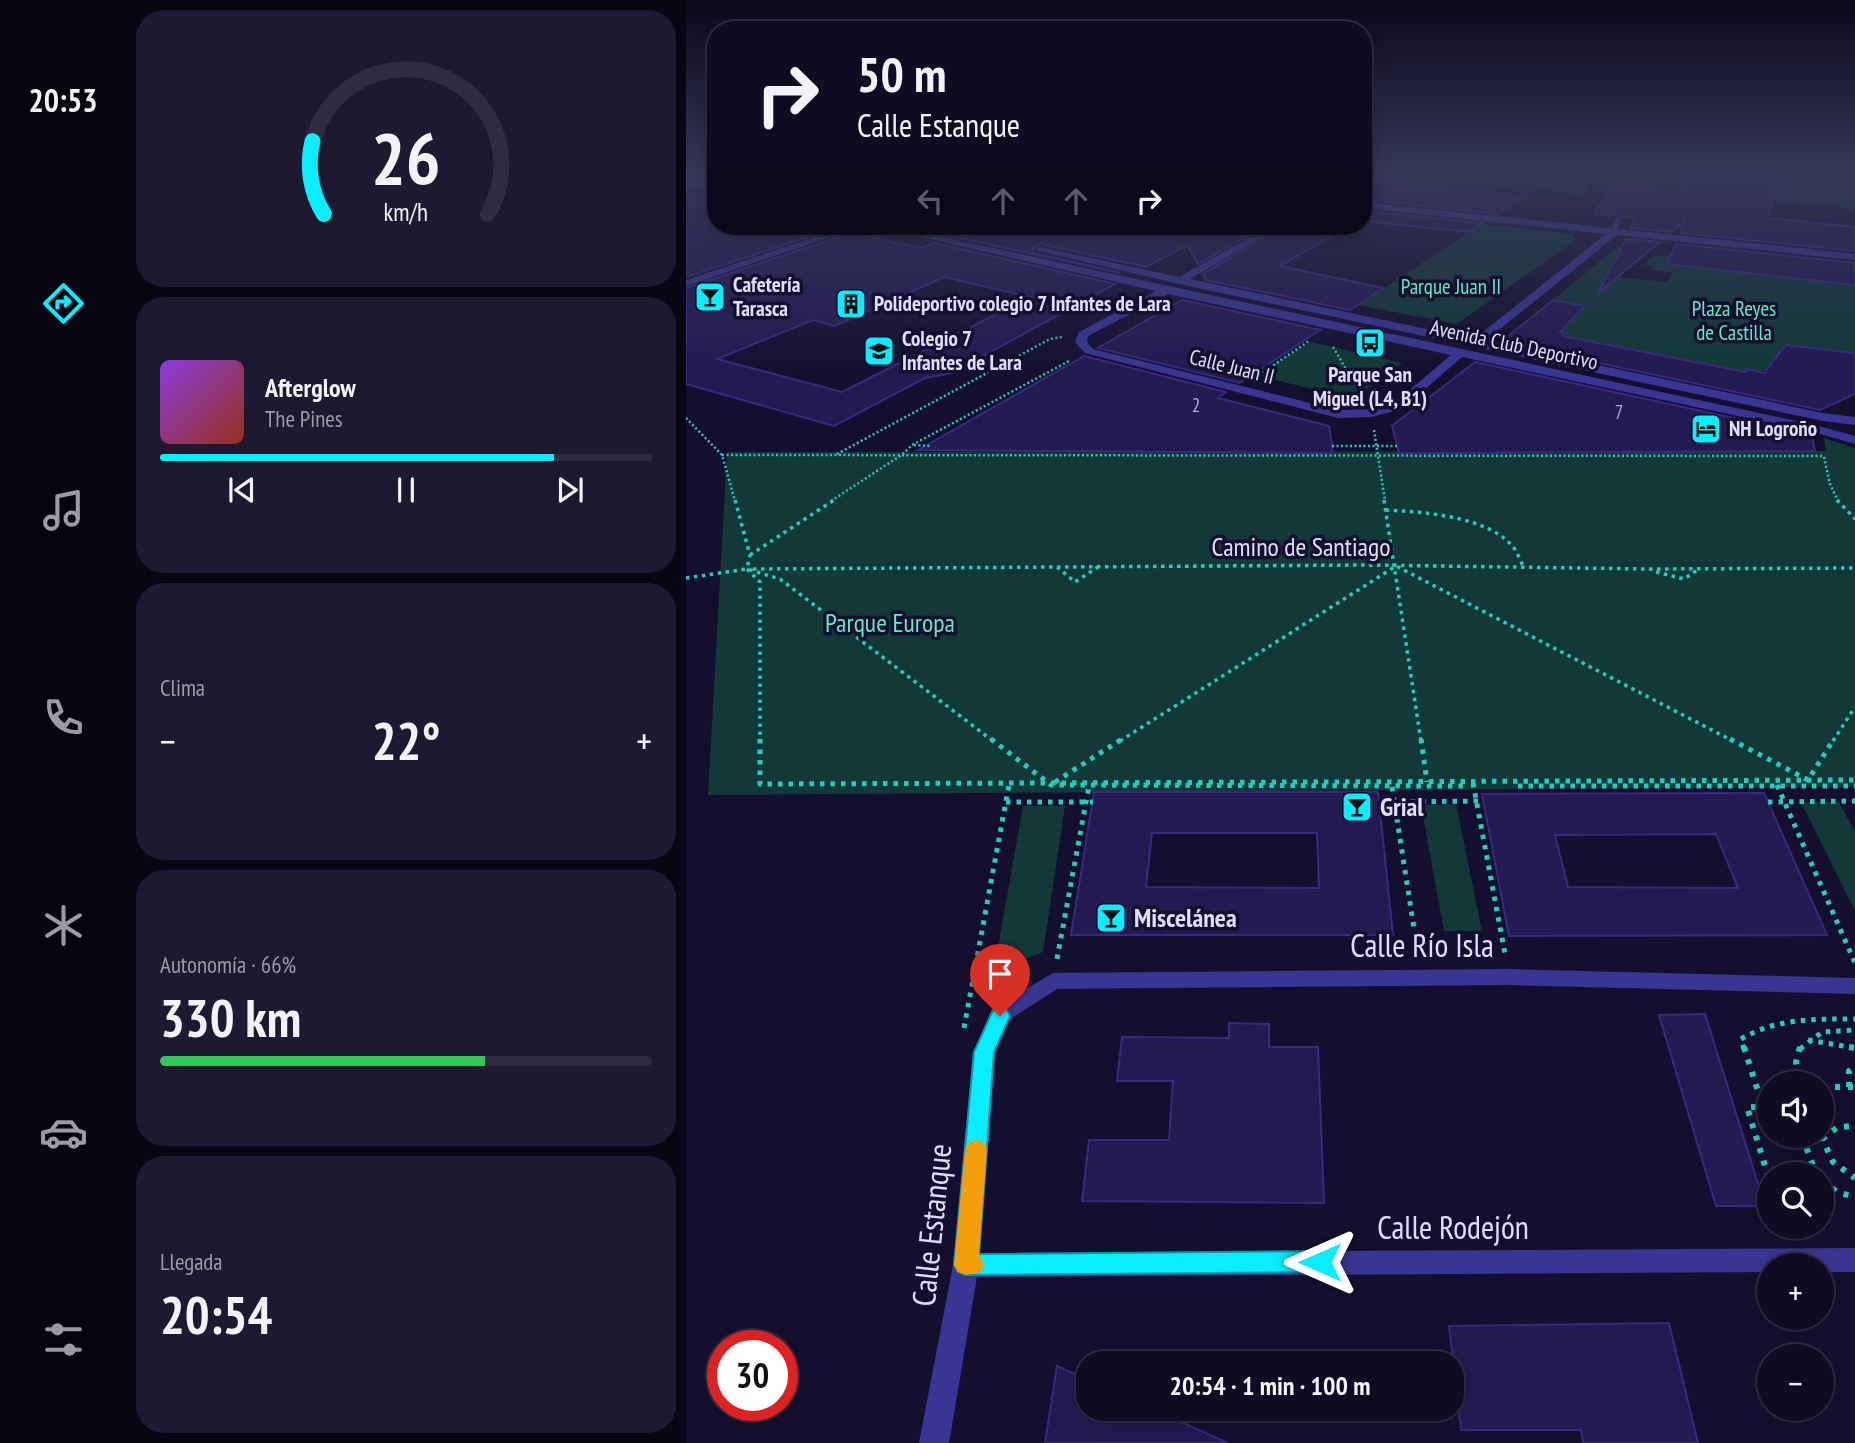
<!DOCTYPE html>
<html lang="es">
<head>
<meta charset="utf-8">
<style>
	:root { --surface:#0f0b23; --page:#1d1930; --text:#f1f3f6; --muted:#9b9ba6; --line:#2f2b41; --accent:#09edff }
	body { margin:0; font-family:"PT Sans Narrow",sans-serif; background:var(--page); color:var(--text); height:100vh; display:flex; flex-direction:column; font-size:26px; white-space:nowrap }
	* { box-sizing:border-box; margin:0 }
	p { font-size:23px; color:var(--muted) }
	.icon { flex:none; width:38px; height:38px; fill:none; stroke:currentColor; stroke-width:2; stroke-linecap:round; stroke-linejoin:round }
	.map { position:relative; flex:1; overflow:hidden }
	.drawer { display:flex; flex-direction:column; gap:10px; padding:10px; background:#080613; width:560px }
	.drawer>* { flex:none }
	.top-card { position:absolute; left:21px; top:21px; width:665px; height:214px; border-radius:28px; box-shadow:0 4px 18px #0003,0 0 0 2px var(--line); background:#0f0b23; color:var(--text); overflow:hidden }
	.buttons { position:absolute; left:1071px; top:1071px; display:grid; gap:14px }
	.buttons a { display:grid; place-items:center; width:77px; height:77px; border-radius:50%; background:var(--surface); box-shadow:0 4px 18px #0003,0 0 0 2px var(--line); font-size:35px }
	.speed { position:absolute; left:21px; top:1330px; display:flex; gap:14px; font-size:35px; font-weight:700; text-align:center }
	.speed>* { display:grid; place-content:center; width:91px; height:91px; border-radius:50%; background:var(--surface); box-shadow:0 4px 18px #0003,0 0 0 2px var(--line); line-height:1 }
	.speed .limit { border:10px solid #d22; background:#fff; color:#111 }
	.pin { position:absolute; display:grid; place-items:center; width:60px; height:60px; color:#fff; margin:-72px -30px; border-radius:50% 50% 50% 0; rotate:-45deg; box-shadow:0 0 7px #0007 }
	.pin .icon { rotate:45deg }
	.me { position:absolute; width:77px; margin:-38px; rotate:270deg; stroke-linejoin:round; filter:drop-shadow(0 0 5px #0008) }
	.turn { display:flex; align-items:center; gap:24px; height:147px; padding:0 35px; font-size:32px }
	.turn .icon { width:91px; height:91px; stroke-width:2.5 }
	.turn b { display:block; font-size:49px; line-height:60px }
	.lanes { display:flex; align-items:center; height:66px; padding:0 35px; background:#0003; justify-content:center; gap:35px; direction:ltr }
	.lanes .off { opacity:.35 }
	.big { font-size:52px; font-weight:700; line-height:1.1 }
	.drawer .card { flex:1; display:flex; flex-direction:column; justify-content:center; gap:10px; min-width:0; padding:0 24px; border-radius:28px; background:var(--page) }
	.drawer .dial { align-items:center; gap:0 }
	.dial svg { height:182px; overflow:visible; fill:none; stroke:var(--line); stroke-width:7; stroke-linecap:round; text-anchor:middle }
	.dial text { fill:var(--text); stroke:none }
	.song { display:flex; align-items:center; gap:21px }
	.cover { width:84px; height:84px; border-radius:10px; background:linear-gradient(135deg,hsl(270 70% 55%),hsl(10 70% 35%)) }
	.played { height:7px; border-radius:4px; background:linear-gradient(90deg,var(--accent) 80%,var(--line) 80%) }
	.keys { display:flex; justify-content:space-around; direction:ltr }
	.heat { display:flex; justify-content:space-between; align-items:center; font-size:38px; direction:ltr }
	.charge { height:10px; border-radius:5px; background:linear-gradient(90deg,#34c759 66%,var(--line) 0) }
	.trip { position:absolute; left:390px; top:1351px; width:388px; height:70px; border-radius:28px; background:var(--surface); box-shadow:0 4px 18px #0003,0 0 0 2px var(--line); font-weight:700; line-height:70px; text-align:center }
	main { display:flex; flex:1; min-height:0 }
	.menu { display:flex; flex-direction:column; width:126px; justify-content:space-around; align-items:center; background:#06040e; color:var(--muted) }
	.menu .icon { width:49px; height:49px }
	.menu .current { color:var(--accent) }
	.menu b { font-size:32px; color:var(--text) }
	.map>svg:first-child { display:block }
	.green { fill:#123937 }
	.building { fill:#231a51; stroke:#382980; stroke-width:2; fill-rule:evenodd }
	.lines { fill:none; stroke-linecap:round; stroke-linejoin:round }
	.path-far3 { stroke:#25cbbd; stroke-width:2.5; stroke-dasharray:2 2.5; stroke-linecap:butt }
	.path-far2 { stroke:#25cbbd; stroke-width:3.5; stroke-dasharray:3.5 4.5; stroke-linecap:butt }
	.path-far1 { stroke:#25cbbd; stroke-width:5; stroke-dasharray:4.5 6; stroke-linecap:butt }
	.path { stroke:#25cbbd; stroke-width:6; stroke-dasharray:5 8; stroke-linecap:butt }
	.service { fill:#383692; fill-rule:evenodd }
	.minor { fill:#383692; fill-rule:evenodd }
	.route { fill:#09edff; stroke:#069aa6; stroke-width:2 }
	.slow { fill:#f59e0b }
	.labels { text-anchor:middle; stroke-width:7; stroke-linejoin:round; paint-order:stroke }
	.far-number-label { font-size:19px; fill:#b1acd4 }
	.far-poi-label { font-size:21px; font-weight:bold; fill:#e0ddff; stroke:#140f2f; text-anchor:start }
	.far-park-label { font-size:21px; fill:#5decc4; stroke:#140f2f }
	.far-street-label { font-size:21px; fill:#e0ddff; stroke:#140f2f }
	.street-label { font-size:26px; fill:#e0ddff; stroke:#140f2f }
	.park-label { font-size:26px; fill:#5decc4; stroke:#140f2f }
	.poi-label { font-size:26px; font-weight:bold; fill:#e0ddff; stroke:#140f2f; text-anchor:start }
	.near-street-label { font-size:32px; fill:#e0ddff; stroke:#140f2f }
</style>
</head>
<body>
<main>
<nav class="menu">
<b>20:53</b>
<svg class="icon current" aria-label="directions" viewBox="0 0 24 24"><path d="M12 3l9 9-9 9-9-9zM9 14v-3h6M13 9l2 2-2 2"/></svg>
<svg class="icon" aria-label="music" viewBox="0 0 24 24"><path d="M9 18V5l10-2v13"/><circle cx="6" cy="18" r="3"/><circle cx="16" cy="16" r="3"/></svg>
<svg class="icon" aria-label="phone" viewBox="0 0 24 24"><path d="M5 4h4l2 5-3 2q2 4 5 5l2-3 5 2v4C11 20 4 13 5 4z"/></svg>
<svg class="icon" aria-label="climate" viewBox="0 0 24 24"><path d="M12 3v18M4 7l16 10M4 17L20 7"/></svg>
<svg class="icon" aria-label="car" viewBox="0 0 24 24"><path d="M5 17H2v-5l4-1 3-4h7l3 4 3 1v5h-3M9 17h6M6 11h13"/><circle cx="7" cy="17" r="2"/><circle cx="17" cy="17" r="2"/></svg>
<svg class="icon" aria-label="filters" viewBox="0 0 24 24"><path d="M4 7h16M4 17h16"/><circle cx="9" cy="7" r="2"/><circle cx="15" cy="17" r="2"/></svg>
</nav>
<section class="drawer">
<div class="card dial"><svg viewBox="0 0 100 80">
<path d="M14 69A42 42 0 1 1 86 69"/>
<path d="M14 69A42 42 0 0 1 9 37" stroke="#09edff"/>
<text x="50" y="56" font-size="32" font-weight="700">26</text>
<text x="50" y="72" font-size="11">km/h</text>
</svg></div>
<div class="card">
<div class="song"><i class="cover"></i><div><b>Afterglow</b><p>The Pines</p></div></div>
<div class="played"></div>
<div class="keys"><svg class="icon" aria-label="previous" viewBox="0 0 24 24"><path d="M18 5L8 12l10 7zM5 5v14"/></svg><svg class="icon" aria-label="pause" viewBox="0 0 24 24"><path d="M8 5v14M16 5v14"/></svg><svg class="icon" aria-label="next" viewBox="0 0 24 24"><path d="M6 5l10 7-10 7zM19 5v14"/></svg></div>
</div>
<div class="card"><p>Clima</p>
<div class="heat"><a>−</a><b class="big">22°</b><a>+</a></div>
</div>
<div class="card"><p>Autonomía · 66%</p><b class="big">330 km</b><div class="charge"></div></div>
<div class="card"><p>Llegada</p><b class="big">20:54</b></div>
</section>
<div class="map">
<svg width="1169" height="1443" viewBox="0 0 1169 1443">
	<rect width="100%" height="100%" fill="#140f2f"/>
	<!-- green -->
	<path class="green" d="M 788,169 L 922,169 L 918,181 L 906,180 L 898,194 L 873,192 L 881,178 L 870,191 L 846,189 L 855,176 L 838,174 L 828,187 L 804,185 L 814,172 L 811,171 L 800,185 L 776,182 Z
		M 1096,169 L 1169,177 L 1169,209 L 1087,201 Z
		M 795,224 L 886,234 L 890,240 L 771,324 L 672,305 Z
		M 931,247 L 936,247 L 922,276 L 982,282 L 986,273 L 966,270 L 968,267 L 960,265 L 964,257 C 984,255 998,253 1015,268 L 1144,282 L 1169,275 L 1169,353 L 1100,345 L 1080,370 L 1062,374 L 882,338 L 873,331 L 884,317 L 890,315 L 867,300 Z
		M 625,342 L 716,363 L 668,399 L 568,375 Z
		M 1138,438 L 1169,448 L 1169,787 L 22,795 L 41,452 L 1140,451 Z
		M 1115,802 L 1153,802 L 1169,832 L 1169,911 Z
		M 770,804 L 796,931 L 758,931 L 735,805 Z
		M 337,806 L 379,806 L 357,952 L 308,970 Z"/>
	<!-- building -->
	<path class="building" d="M 0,169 L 30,169 L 30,184 L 0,179 Z
		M 1001,169 L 1096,169 L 1081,218 L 1169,227 L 1169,251 L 994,233 L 999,221 L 986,232 L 945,228 L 950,218 L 909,214 L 925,184 L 1000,191 Z
		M 687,182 L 836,197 L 811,214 L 677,199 L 677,187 Z
		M 0,190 L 30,196 L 30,226 L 133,226 L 147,229 L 0,277 Z
		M 677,211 L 796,223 L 783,232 L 677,221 Z
		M 290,226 L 580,226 L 512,264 L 501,245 L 460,267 L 355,244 L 346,249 L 348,253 L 435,273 L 264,236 Z
		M 598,226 L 663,226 L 594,266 L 697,288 L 664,310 L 520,280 L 517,274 Z
		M 165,233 L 235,248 L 248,243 L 429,284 L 266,373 L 239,378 L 148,426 L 0,384 L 0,288 ZM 258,277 L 344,297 L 156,392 L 31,359 L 127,320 L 149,326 Z
		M 940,239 L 974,242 L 912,293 Z
		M 990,244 L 1169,263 L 1169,285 L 981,264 Z
		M 496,300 L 634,330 L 554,383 L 412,348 Z
		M 867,300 L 899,306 L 874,332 L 879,333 L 876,336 L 1059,372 L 1061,369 L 1078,373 L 1100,345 L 1169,353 L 1169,394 L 1134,410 L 815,342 Z
		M 398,356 L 540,392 L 532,398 L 643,426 L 647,453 L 232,450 Z
		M 789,362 L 1126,435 L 1129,451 L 713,453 L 706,426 Z
		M 408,792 L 692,792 L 707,935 L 385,935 ZM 466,833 L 631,833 L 633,888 L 460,887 Z
		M 1078,793 L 1141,935 L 823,936 L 796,794 ZM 1030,834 L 1052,888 L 882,887 L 869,835 Z
		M 1019,1014 L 1079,1206 L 1030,1206 L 973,1015 Z
		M 543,1023 L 583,1024 L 583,1047 L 632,1047 L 638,1203 L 396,1201 L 403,1140 L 483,1140 L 487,1081 L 431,1081 L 436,1037 L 543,1038 Z
		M 983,1323 L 1012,1443 L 897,1443 L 895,1430 L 775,1430 L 763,1326 Z
		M 371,1366 L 402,1380 L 402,1409 L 466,1409 L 542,1443 L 359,1443 Z"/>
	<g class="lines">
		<!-- path-far3 -->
		<path class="path-far3" d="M 647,347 L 674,393
			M 576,373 L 623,341
			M 0,418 L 36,455 L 49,501
			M 688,430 L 699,501
			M 228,445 L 244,446
			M 646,446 L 711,446
			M 151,454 L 364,339 L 376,337
			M 36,455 L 1138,456
			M 1138,457 L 1144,484 L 1152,501
			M 145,501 L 217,454 L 226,445 L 385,360"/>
		<!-- path-far2 -->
		<path class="path-far2" d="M 49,500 L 64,555 L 61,569
			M 698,500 L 735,741
			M 1151,500 L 1169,519
			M 700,510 C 737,512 803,516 828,548 C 832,554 835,562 838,568
			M 64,555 L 148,500
			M 371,567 L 389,582 L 412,567
			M 61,569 L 74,582 L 74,741
			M 67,569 L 681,565 L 963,569 L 1169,568
			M 970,572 L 998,579 L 1013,569
			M 0,578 L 61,569 L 94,579 L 307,741
			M 434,741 L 710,566 L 1047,741
			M 1147,741 L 1169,707"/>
		<!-- path-far1 -->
		<path class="path-far1" d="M 74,739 L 74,784 L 1169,780
			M 305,739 L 365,785 L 778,786
			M 735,739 L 741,782
			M 1044,739 L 1122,780 L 1148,739
			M 369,782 L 436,739
			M 787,783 L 819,954
			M 1091,785 L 1169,963
			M 832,786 L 1169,786
			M 706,787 L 732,954
			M 320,802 L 407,802
			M 693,802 L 798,801
			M 1082,802 L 1169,801
			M 371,959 L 403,786
			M 278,1028 L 323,785
			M 1122,1040 L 1169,1048
			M 1058,1049 L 1055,1039 C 1091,1018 1128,1019 1169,1019
			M 1114,1049 L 1136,1032 L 1169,1030"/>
		<!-- path -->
		<path class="path" d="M 1058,1047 L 1077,1107
			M 1114,1047 L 1110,1062 L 1115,1083
			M 1163,1047 L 1169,1048
			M 1136,1087 L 1169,1087
			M 1163,1087 L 1163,1071 L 1169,1067
			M 1083,1107 L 1061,1107 L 1083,1179
			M 1116,1136 L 1130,1174
			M 1135,1136 L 1147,1162 L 1169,1178
			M 1136,1139 L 1152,1127 L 1169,1126
			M 1136,1180 L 1151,1192 L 1169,1197"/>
		<!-- service -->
		<path class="service" d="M 930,218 L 935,219 L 931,232 L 928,234 L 925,232 Z"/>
		<!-- minor -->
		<path class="minor" d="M 688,169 L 698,169 L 677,181 L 677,174 Z
			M 0,181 L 30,187 L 30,193 L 0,187 Z
			M 677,202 L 1169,254 L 1169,260 L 931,235 L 799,341 L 1137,413 L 1169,417 L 1169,425 L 1137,421 L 493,284 L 349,250 L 354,247 L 493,277 L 585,226 L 596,226 L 504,279 L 788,339 L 920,234 L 677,208 Z
			M 163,226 L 177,226 L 0,286 L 0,280 Z
			M 188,226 L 204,226 L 1129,425 L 1169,436 L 1169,444 L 1127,432 L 776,357 L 716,409 L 686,417 L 652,418 L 399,353 L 389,342 L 393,332 L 470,291 ZM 482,294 L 765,355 L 708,403 L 686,409 L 652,410 L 407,349 L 401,342 L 402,336 Z
			M 823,969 L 1169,978 L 1169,994 L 823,985 L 371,989 L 323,1020 L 309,1053 L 294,1253 L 1169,1248 L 1169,1272 L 1136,1272 L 1136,1265 L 1083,1265 L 1083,1272 L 291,1277 L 263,1443 L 233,1443 L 267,1265 L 287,1053 L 306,1009 L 367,973 Z"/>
	</g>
	<!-- sky -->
	<linearGradient id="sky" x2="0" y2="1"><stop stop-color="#0b081a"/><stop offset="0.46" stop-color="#343758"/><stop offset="1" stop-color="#343758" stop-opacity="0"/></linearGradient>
	<rect width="1169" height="371" fill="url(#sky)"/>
	<!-- route -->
	<path class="route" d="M 314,1008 L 321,1010 L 324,1016 L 308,1052 L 293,1254 L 634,1251 L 643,1254 L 646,1262 L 643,1269 L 634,1272 L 280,1275 L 272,1272 L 268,1265 L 288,1052 L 307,1010 Z"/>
	<!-- slow -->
	<path class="slow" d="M 290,1140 L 298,1143 L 301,1150 L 293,1256 L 298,1264 L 295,1272 L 280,1275 L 272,1272 L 268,1265 L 279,1150 L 282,1143 Z"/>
	<!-- icons -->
	<defs>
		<g id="bar-square" transform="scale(1.575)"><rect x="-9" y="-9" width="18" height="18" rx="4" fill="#09edff" stroke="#140f2f"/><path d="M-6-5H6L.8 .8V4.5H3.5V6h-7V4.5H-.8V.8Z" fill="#111"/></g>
		<g id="building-square" transform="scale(1.575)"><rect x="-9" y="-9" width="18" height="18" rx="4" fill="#09edff" stroke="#140f2f"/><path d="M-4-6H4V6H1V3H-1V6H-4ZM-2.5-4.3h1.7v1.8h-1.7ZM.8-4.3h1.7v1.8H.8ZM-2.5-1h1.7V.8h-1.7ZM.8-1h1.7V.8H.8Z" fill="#111"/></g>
		<g id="bus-square" transform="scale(1.575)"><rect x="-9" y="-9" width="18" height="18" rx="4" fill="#09edff" stroke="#140f2f"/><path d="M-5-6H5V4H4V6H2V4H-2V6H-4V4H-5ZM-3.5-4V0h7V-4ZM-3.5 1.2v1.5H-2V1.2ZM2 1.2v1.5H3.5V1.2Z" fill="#111"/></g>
		<g id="school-square" transform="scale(1.575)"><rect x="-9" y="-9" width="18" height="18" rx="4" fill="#09edff" stroke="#140f2f"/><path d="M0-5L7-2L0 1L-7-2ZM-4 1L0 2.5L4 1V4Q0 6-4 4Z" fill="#111"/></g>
		<g id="hotel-square" transform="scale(1.575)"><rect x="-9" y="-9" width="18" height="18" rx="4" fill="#09edff" stroke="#140f2f"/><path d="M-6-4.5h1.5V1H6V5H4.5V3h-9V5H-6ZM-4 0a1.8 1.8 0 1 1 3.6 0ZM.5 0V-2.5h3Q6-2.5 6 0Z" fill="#111"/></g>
	</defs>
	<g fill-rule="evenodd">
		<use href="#bar-square" x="24" y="297"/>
		<use href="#building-square" x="165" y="304"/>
		<use href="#bus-square" x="684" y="343"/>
		<use href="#school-square" x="193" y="351"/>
		<use href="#hotel-square" x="1020" y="429"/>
		<use href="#bar-square" x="671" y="807"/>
		<use href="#bar-square" x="425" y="918"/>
	</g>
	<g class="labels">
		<!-- far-number labels -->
		<g class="far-number-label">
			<text x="510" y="412">2</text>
			<text x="933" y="419">7</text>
		</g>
		<!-- far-poi labels -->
		<g class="far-poi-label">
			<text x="47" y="292">Cafetería<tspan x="47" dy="24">Tarasca</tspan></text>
			<text x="188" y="311">Polideportivo colegio 7 Infantes de Lara</text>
			<text x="216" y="346">Colegio 7<tspan x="216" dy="24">Infantes de Lara</tspan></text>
			<text x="684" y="382" text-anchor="middle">Parque San<tspan x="684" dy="24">Miguel (L4, B1)</tspan></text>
			<text x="1043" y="436">NH Logroño</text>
		</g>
		<!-- far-park labels -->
		<g class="far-park-label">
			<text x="765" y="294">Parque Juan II</text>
			<text x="1048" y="316">Plaza Reyes<tspan x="1048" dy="24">de Castilla</tspan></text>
		</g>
		<!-- far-street labels -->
		<g class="far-street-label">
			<text transform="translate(828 345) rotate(12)" y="7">Avenida Club Deportivo</text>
			<text transform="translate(546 367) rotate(14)" y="7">Calle Juan II</text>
		</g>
		<!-- street labels -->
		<g class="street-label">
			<text x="615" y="556">Camino de Santiago</text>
		</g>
		<!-- park labels -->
		<g class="park-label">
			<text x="204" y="632">Parque Europa</text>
		</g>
		<!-- poi labels -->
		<g class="poi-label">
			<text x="694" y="816">Grial</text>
			<text x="448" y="927">Miscelánea</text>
		</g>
		<!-- near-street labels -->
		<g class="near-street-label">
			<text x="736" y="957">Calle Río Isla</text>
			<text transform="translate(246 1225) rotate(-84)" y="11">Calle Estanque</text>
			<text x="767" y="1239">Calle Rodejón</text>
		</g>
	</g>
</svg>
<div class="buttons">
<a><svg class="icon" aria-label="sound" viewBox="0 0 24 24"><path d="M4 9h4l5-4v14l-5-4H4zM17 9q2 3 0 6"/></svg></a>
<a><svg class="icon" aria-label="search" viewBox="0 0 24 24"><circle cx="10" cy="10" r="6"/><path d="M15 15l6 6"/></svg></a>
<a>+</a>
<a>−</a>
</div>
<div class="speed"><div class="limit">30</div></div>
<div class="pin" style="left:314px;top:1016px;background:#d93025"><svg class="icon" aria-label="arrive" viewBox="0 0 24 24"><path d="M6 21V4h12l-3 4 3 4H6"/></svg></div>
<svg class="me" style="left:634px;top:1262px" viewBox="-20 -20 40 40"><path d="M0-17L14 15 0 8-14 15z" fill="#09edff" stroke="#fff" stroke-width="4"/></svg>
<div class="trip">20:54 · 1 min · 100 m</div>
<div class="top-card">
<div class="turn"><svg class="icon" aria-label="right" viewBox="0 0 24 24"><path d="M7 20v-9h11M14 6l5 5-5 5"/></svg><div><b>50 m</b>Calle Estanque</div></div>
<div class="lanes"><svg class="icon off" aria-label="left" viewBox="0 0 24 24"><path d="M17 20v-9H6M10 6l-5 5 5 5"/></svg><svg class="icon off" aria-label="ahead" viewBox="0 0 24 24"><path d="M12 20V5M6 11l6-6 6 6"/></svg><svg class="icon off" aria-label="ahead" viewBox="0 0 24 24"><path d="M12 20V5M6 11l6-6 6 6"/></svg><svg class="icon" aria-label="right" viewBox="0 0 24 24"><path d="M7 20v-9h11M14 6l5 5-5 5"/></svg></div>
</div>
</div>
</main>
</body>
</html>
